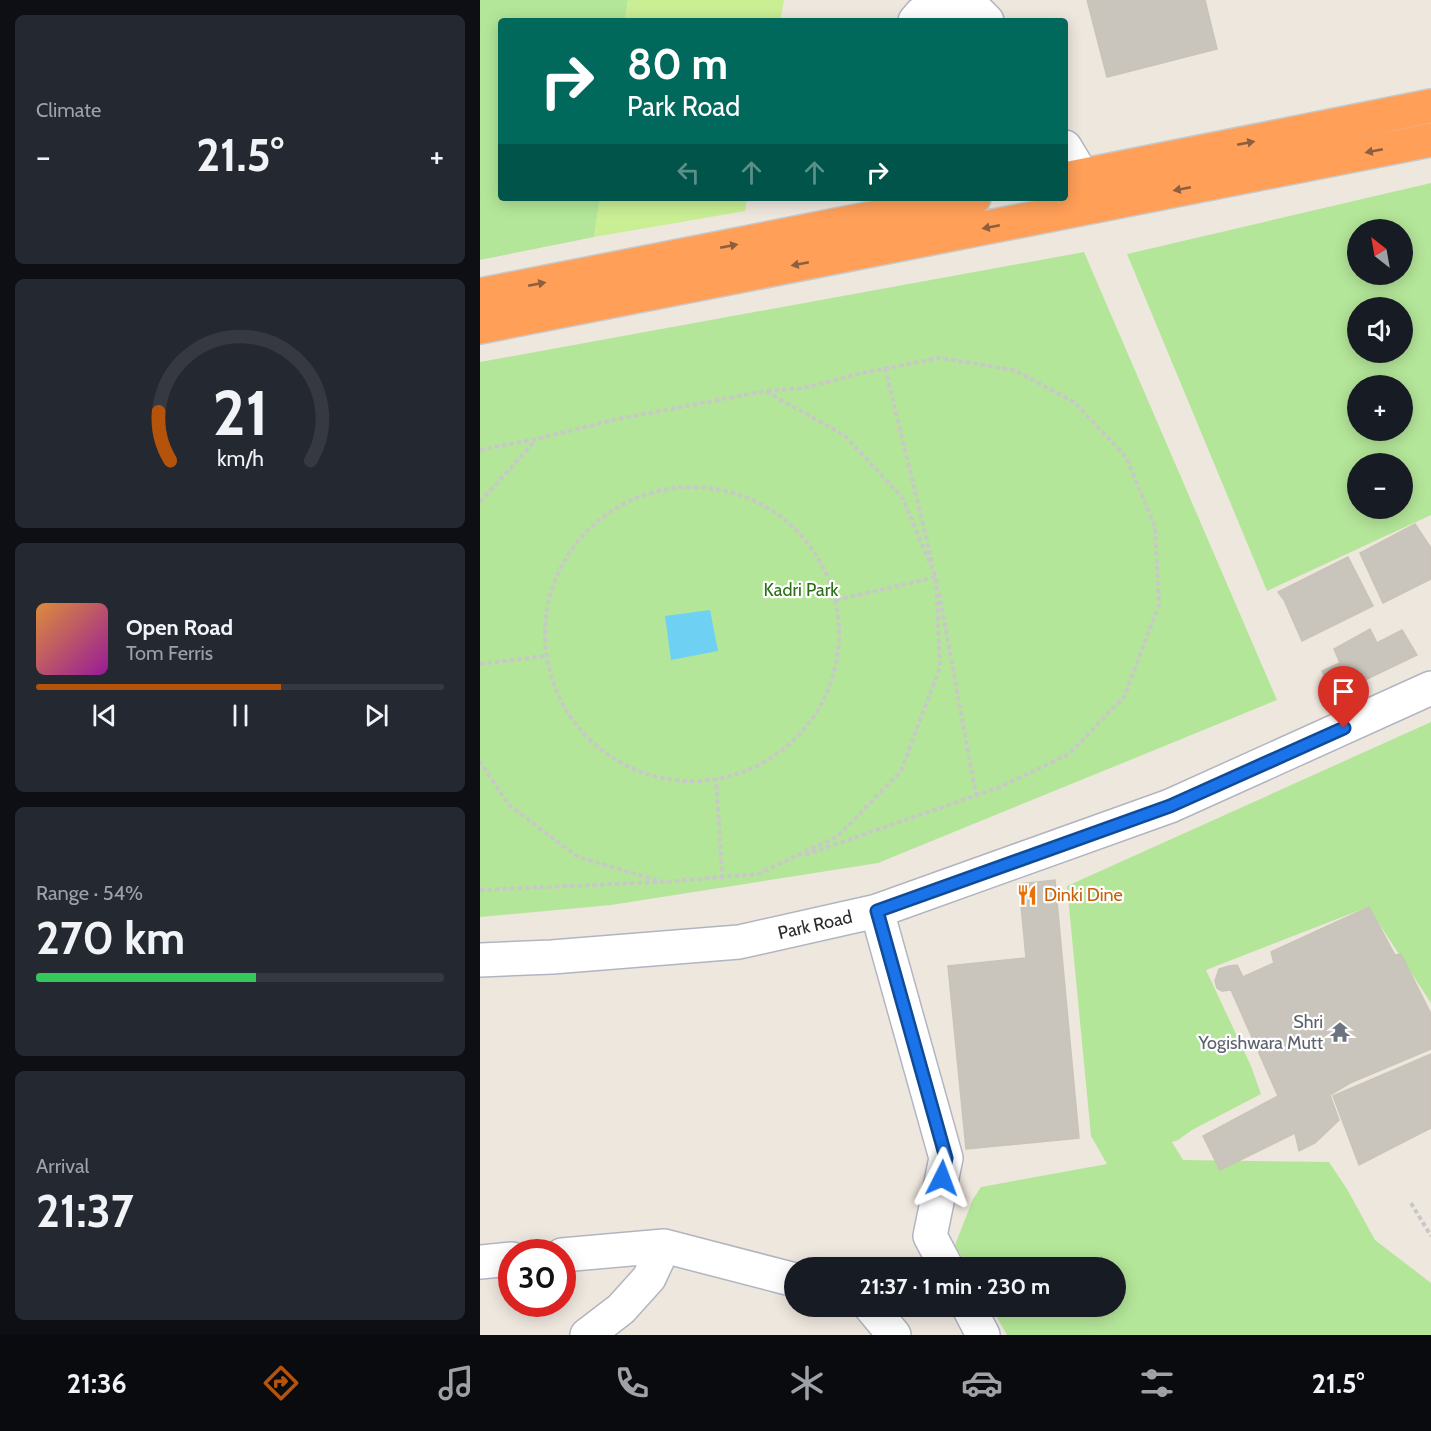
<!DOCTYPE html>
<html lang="en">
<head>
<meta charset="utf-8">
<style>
	:root { --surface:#171b24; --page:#242831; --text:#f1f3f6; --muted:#9ea1a6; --line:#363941; --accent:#b45309 }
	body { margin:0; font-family:Cabin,sans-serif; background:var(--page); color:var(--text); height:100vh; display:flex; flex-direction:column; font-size:22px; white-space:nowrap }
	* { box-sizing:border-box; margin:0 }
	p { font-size:20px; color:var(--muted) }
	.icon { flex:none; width:33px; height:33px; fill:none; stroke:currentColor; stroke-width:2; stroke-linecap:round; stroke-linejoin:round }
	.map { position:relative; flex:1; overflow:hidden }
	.side { display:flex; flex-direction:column; gap:15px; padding:15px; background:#0d0f14; width:480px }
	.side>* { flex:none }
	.guide { position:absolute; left:18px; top:18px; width:570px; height:183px; border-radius:6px; box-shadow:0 3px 15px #0003; background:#00695c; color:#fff; overflow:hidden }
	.needle { width:39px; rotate:329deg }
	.buttons { position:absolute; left:867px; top:219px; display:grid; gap:12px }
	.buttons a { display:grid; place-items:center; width:66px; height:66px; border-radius:50%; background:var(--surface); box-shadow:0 3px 15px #0003; font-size:30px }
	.speed { position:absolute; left:18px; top:1239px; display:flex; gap:12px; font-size:30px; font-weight:700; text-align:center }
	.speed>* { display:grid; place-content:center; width:78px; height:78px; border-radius:50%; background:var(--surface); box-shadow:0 3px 15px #0003; line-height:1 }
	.speed .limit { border:9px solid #d22; background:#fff; color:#111 }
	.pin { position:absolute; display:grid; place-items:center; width:51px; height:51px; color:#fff; margin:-62px -26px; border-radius:50% 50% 50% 0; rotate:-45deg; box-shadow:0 0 6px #0007 }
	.pin .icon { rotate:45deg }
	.me { position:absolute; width:66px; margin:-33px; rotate:3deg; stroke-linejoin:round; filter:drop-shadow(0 0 4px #0008) }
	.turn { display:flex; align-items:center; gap:21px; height:126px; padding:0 30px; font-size:27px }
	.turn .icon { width:78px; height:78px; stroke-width:2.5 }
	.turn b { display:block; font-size:42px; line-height:51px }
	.lanes { display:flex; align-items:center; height:57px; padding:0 30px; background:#0003; justify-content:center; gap:30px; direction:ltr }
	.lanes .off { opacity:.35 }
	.big { font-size:45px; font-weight:700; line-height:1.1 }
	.side .tile { flex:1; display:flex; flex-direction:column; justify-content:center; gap:9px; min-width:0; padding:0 21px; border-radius:9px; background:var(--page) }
	.side .dial { align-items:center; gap:0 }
	.dial svg { height:156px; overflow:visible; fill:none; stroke:var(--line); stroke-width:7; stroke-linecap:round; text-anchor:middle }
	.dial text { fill:var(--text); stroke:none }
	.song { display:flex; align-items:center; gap:18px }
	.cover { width:72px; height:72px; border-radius:9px; background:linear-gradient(135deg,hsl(30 70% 55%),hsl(300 70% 35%)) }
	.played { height:6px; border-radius:3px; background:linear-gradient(90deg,var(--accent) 60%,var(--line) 60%) }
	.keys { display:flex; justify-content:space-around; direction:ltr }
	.heat { display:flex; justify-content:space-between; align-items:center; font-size:33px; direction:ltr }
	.charge { height:9px; border-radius:4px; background:linear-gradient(90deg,#34c759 54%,var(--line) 0) }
	.trip { position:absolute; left:304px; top:1257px; width:342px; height:60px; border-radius:30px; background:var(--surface); box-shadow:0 3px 15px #0003; font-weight:700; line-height:60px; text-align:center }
	.tabs { display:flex; height:96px; justify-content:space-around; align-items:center; background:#090b0e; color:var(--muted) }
	.tabs .icon { width:42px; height:42px }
	.tabs .on { color:var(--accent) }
	.tabs b { font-size:27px; color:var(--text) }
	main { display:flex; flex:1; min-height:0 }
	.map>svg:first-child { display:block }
	.green { fill:#b4e699; fill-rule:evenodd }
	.pitch { fill:#c9ee94 }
	.water { fill:#6ed1f3 }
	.building { fill:#c9c5bc; stroke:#cac3b7; stroke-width:1.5 }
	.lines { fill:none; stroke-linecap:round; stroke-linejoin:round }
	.minor-casing { stroke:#b2b5c0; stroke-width:36 }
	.highway-casing { stroke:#c8c8c8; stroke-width:36 }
	.path { stroke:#c8c8c8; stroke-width:4; stroke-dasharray:4.5 3; stroke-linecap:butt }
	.minor { stroke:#fff; stroke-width:33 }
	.highway { stroke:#ff9f58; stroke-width:33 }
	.oneway { fill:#8b6040 }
	.route-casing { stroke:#114b97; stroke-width:15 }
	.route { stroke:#1a73e8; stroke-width:10 }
	.labels { text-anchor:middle; stroke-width:4.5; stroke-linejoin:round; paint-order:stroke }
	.park-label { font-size:18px; fill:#2b6d18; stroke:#fff }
	.food-label { font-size:18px; fill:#c56008; stroke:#fff; text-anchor:start }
	.street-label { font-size:18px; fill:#2c2c2c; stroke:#fff }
	.worship-label { font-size:18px; fill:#5b616d; stroke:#fff; text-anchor:end }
</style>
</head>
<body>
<main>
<section class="side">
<div class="tile"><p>Climate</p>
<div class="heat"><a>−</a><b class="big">21.5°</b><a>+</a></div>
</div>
<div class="tile dial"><svg viewBox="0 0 100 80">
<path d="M14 69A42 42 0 1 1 86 69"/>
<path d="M14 69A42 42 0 0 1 8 44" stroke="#b45309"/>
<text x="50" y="56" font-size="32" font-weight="700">21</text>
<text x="50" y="72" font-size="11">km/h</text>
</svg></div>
<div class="tile">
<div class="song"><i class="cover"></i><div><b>Open Road</b><p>Tom Ferris</p></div></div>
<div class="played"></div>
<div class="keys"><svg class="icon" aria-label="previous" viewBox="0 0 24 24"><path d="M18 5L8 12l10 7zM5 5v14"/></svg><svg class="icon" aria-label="pause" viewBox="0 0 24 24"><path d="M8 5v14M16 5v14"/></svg><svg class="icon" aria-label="next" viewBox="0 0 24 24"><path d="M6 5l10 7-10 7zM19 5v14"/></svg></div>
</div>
<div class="tile"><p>Range · 54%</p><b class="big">270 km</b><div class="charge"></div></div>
<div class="tile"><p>Arrival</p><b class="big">21:37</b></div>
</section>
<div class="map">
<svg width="951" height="1335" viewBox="0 0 951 1335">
	<rect width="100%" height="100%" fill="#eee7de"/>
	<!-- green -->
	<path class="green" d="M 0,0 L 148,0 L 145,21 L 21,21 L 21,198 L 120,198 L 114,237 L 0,260 Z
		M 951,183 L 951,515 L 787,591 L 647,254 ZM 878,230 L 922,230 L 922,274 L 878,274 ZM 878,308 L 922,308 L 922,352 L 878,352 ZM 878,386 L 922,386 L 922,430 L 878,430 ZM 878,464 L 922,464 L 922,508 L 878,508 Z
		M 604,252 L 797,700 L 398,863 L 131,905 L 0,917 L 0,362 Z
		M 951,722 L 951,1003 L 888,907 L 726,970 L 771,1066 L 781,1094 L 712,1130 L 698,1140 L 692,1142 L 703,1160 L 849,1162 L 867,1189 L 895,1240 L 951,1283 L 951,1335 L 527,1335 L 511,1307 L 636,1306 L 636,1268 L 488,1267 L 475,1245 L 493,1199 L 501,1187 L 627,1164 L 611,1136 L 587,886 Z"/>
	<!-- pitch -->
	<path class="pitch" d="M 148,0 L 304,0 L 300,21 L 145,21 Z
		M 120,198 L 267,198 L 265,211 L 114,237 Z"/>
	<!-- water -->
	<path class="water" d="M 230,610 L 238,651 L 191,660 L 185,616 Z"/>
	<!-- building -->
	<path class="building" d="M 607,0 L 725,0 L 737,49 L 627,77 Z
		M 935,524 L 951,548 L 951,579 L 903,603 L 880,553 Z
		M 868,557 L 893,606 L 822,641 L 804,600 L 798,592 Z
		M 890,629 L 897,643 L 922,630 L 937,655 L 854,695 L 842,671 L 860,663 L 854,649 Z
		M 575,880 L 599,1138 L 486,1149 L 468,966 L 546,958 L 539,884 Z
		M 889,907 L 915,955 L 921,954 L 951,1014 L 951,1049 L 870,1083 L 850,1095 L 859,1120 L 835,1143 L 819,1151 L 815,1133 L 740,1170 L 723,1136 L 798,1096 L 751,990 L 742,991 L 737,988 L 735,981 L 739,969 L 749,966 L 757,965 L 763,977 L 794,963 L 791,952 Z
		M 951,1054 L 951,1128 L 879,1165 L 853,1096 Z"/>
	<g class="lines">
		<!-- minor casing -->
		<g class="minor-casing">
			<path id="minor" d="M 435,21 L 441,14 L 492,6 L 507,21
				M 585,147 L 602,175
				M 397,911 L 466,1158 L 450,1236 L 467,1268
				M 0,960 L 72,957 L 259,942 L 397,911 L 690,806 L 951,688
				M 82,1255 L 184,1246 L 315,1280
				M 0,1262 L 32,1259
				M 390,1306 L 414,1335
				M 488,1306 L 503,1335
				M 107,1335 L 141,1309 L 169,1278 L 184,1246"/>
		</g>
		<!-- highway casing -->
		<g class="highway-casing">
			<path id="highway" d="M 585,179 L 951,106
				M 0,295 L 494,198
				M 0,327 L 951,140"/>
		</g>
		<!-- path -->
		<path class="path" d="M 405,368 L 453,565
			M 287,391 L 324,388 L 386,372 L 460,358 L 534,370 L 594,402 L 646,457 L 675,527 L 679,605 L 644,697 L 589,754 L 520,787 L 322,856
			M 0,450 L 56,439 L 138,419 L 285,391 L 364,435 L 422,497 L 456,577 L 460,667 L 421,771 L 358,836 L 278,874 L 183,882 L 98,857 L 29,805 L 0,762
			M65 634a147 147 0 1 1 294 0a147 147 0 1 1-294 0Z
			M 0,502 L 56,440
			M 459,593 L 496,795
			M 356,600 L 456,577
			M 0,664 L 65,656
			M 236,777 L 242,876
			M 0,890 L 179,882
			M 931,1203 L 951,1236"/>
		<!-- minor -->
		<use href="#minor" class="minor"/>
		<!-- highway -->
		<use href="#highway" class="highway"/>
	</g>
	<!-- one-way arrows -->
	<defs><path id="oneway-solid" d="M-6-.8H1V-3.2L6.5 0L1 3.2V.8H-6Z" transform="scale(1.5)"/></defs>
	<g class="oneway">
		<use href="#oneway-solid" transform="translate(766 143) rotate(-11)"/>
		<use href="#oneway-solid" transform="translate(894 151) rotate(169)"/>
		<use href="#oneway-solid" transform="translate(702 189) rotate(169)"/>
		<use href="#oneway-solid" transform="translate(511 227) rotate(169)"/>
		<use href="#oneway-solid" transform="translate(249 246) rotate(-11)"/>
		<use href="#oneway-solid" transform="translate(320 264) rotate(169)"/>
		<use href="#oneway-solid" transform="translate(57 284) rotate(-11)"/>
	</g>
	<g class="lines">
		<!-- route casing -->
		<g class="route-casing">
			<path id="route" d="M 462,1178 L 466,1158 L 397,911 L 690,806 L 864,728"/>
		</g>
		<!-- route -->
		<use href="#route" class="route"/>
	</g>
	<!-- icons -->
	<defs>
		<g id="restaurant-bare" transform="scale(1.62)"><path d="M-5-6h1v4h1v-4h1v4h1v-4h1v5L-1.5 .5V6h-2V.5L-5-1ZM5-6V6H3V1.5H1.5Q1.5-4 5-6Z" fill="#e8710a" stroke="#fff" stroke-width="2.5" paint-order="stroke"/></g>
		<g id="temple-bare" transform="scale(1.62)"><path d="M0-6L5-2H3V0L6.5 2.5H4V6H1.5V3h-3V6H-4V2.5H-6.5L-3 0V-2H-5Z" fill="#6b7280" stroke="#fff" stroke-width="2.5" paint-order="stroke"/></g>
	</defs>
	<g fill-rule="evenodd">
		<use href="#restaurant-bare" x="547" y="895"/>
		<use href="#temple-bare" x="860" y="1032"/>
	</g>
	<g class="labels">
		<!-- park labels -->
		<g class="park-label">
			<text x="321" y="596">Kadri Park</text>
		</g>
		<!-- food labels -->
		<g class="food-label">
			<text x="564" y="901">Dinki Dine</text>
		</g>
		<!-- street labels -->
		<g class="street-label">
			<text transform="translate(335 925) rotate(-13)" y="6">Park Road</text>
		</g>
		<!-- worship labels -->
		<g class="worship-label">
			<text x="843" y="1028">Shri<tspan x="843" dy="21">Yogishwara Mutt</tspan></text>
		</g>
	</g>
</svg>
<div class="buttons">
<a><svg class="needle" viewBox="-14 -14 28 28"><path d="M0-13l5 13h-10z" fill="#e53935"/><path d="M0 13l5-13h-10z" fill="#9ea1a6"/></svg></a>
<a><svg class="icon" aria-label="sound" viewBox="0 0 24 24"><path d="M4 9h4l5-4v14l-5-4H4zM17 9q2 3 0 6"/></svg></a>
<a>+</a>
<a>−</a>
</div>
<div class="speed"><div class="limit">30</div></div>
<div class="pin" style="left:864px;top:728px;background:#d93025"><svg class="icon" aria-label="arrive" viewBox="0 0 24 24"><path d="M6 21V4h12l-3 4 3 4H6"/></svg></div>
<svg class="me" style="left:462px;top:1178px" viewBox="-20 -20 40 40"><path d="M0-17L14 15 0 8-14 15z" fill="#1a73e8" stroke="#fff" stroke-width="4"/></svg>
<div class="trip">21:37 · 1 min · 230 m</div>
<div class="guide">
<div class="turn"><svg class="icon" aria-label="right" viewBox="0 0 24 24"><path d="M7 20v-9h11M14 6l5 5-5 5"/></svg><div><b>80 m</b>Park Road</div></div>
<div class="lanes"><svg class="icon off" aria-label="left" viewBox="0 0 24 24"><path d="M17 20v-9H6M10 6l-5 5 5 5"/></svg><svg class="icon off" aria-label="ahead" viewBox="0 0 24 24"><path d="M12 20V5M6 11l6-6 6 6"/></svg><svg class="icon off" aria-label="ahead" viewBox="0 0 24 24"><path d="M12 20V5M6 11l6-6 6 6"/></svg><svg class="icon" aria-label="right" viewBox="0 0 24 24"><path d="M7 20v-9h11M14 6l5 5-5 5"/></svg></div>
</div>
</div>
</main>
<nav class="tabs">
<b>21:36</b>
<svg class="icon on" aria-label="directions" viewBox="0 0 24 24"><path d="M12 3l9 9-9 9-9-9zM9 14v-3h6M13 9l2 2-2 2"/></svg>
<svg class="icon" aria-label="music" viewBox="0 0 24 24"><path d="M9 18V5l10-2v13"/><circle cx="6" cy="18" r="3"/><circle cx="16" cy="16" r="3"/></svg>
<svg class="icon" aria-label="phone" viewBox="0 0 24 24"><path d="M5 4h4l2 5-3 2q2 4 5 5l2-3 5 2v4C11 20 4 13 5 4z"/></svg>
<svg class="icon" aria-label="climate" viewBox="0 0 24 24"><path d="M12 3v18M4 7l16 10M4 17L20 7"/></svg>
<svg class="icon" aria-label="car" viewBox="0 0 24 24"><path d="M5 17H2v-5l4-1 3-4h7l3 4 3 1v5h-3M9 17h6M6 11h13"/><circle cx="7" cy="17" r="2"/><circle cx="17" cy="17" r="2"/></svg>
<svg class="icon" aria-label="filters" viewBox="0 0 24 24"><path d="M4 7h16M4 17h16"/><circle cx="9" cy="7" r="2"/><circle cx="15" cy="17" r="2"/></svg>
<b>21.5°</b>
</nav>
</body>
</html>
